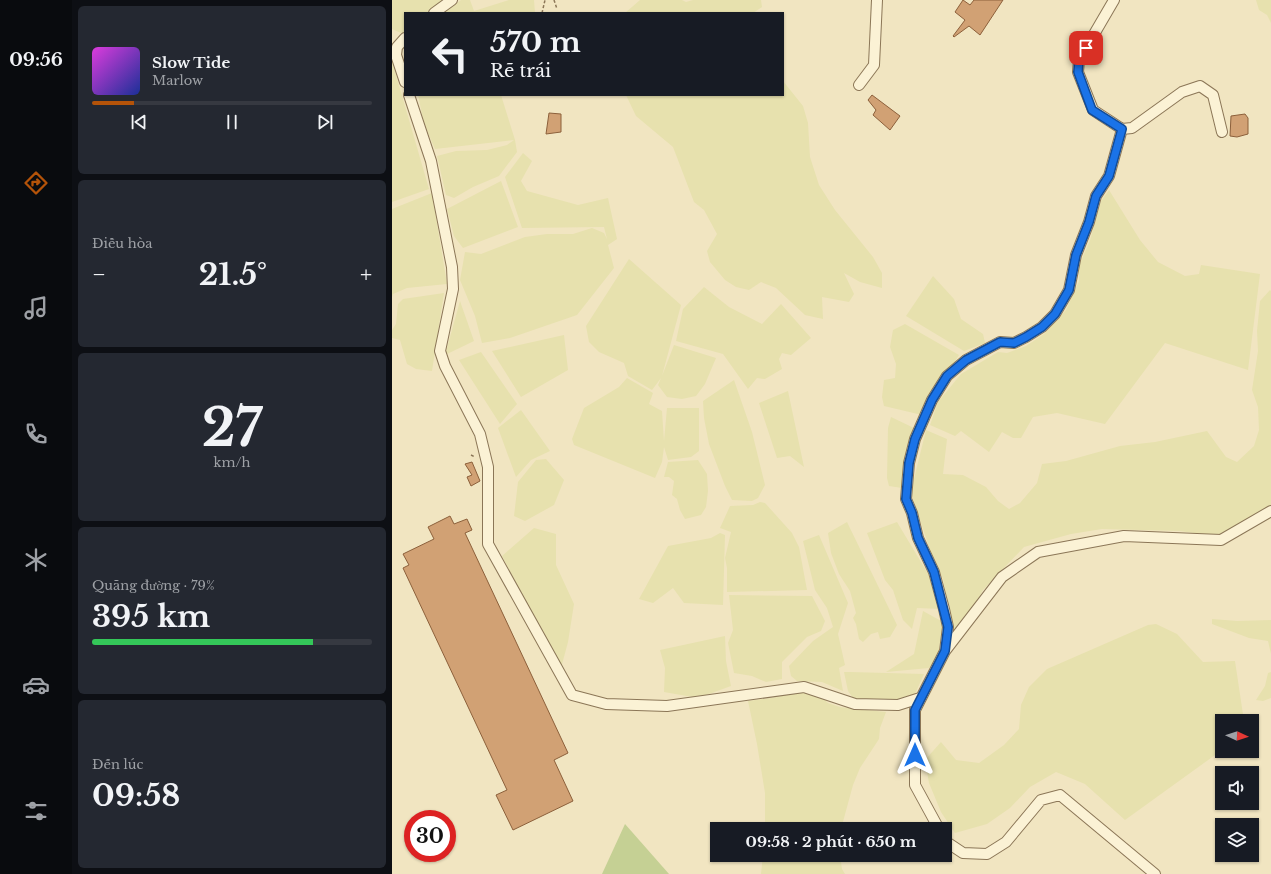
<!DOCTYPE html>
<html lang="vi">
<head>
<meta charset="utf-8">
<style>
	:root { --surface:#171b24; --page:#242831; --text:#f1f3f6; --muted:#9ea1a6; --line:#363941; --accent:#b45309 }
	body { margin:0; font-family:"Libre Baskerville",serif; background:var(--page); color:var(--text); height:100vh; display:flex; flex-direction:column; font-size:15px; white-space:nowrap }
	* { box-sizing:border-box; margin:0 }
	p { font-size:13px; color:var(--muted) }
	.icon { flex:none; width:22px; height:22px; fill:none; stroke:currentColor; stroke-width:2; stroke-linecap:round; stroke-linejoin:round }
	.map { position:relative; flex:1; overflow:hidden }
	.drawer { display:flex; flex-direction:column; gap:6px; padding:6px; background:#0d0f14; width:320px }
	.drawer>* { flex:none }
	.guide { position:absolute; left:12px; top:12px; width:380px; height:84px; border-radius:0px; box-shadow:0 1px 3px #0004; background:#171b24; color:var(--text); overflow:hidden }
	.needle { width:26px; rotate:93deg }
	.tools { position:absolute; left:823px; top:714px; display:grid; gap:8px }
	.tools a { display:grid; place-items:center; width:44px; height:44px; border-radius:0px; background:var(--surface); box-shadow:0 1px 3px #0004; font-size:20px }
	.speed { position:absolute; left:12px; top:810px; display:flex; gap:8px; font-size:20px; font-weight:700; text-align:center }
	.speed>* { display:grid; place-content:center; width:52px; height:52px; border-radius:50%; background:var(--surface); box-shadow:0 1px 3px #0004; line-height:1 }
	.speed .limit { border:6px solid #d22; background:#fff; color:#111 }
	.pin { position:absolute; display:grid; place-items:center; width:34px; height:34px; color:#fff; margin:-17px; border-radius:8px; box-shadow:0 2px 6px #0006 }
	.me { position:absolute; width:44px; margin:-22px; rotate:0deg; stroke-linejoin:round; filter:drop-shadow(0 0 3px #0008) }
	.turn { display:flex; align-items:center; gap:14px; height:84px; padding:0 20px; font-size:18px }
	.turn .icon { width:52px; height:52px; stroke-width:2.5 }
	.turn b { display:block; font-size:28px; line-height:34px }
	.big { font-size:30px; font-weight:700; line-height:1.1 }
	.drawer .card { flex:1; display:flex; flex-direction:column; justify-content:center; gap:6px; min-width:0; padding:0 14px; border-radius:6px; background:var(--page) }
	.drawer .dial { align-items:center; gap:0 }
	.dial b { font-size:52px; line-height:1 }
	.song { display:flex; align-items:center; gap:12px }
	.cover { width:48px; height:48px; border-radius:6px; background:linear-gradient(135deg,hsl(300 70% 55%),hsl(230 70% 35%)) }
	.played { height:4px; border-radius:2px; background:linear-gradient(90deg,var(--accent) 15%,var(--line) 15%) }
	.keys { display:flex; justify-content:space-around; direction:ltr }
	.heat { display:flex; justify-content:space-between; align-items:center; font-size:22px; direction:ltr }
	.charge { height:6px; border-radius:3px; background:linear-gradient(90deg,#34c759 79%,var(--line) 0) }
	.trip { position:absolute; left:318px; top:822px; width:242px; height:40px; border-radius:0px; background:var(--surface); box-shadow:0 1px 3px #0004; font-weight:700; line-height:40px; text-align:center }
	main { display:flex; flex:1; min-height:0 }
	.dock { display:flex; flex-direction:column; width:72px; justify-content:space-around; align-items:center; background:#090b0e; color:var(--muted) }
	.dock .icon { width:28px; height:28px }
	.dock .selected { color:var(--accent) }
	.dock b { font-size:18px; color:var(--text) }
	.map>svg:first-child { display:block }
	.farmland { fill:#e7e1ae }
	.green { fill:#c5d094 }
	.building { fill:#d1a174; stroke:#8c603b }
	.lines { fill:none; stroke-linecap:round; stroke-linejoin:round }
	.minor-casing { stroke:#8b7657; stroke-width:12 }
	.path { stroke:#8b7657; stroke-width:1.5; stroke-dasharray:3 2; stroke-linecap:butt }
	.minor { stroke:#fbf2d5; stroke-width:10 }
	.route-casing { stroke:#114b97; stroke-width:10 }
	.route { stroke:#1a73e8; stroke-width:7 }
</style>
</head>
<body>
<main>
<nav class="dock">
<b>09:56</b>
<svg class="icon selected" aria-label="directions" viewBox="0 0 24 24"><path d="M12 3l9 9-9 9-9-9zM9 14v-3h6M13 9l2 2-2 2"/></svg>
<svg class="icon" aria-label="music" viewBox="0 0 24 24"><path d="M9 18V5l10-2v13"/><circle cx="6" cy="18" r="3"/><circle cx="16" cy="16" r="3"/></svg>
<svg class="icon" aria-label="phone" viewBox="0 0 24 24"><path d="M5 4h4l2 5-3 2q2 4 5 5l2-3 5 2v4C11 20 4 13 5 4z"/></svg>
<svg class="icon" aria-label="climate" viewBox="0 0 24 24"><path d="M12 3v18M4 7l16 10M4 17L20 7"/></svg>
<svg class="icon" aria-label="car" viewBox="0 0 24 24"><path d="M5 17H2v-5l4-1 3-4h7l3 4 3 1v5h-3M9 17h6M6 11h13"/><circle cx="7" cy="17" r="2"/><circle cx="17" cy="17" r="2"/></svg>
<svg class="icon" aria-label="filters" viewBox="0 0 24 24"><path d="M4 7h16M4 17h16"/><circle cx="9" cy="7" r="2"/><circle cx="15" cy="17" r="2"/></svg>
</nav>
<section class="drawer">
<div class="card">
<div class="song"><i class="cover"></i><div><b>Slow Tide</b><p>Marlow</p></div></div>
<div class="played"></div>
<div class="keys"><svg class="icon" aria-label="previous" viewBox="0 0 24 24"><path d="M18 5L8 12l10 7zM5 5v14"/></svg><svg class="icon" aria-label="pause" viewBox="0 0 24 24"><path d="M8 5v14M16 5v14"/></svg><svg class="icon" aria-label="next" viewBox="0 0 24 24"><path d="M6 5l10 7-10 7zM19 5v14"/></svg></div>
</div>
<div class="card"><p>Điều hòa</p>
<div class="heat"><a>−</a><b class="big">21.5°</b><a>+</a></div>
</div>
<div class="card dial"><b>27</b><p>km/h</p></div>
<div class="card"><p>Quãng đường · 79%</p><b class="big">395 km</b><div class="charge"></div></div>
<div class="card"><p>Đến lúc</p><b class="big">09:58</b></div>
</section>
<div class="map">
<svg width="879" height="874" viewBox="0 0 879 874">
	<rect width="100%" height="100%" fill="#f1e5c1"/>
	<!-- farmland -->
	<path class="farmland" d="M 0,0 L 52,0 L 36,13 L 13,13 L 13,32 L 11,34 L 0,29 Z
		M 69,0 L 78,0 L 82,11 L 117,0 L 142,0 L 143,13 L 51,13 Z
		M 248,0 L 290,0 L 294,2 L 301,0 L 369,0 L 370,7 L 361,13 L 233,13 Z
		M 864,0 L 879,0 L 879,23 L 875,15 L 867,10 Z
		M 0,61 L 37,189 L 0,202 Z
		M 391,81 L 411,106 L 416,123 L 418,157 L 427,185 L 443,210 L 481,257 L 490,273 L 490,288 L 468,282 L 452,273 L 462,294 L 457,302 L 430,297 L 431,319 L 413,315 L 384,288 L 369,282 L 357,290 L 344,287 L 333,280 L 318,262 L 315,251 L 325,234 L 312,210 L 302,202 L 281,147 L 244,116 L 234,95 L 391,95 Z
		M 26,95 L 109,95 L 123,140 L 125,152 L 107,176 L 81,187 L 62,198 L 54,195 L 45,156 L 64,151 L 95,150 L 115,145 L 122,140 L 43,149 L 32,124 Z
		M 131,153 L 140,161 L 129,181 L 135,191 L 186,205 L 216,198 L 225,239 L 216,245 L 222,268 L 185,315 L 118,338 L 90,343 L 83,316 L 68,280 L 73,252 L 89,254 L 133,237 L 155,234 L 181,234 L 200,228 L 212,233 L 215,239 L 212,227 L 130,228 L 113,177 Z
		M 109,181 L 126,227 L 71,248 L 62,236 L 55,209 Z
		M 717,190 L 748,240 L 766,262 L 793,276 L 807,274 L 809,265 L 868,274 L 856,370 L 773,343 L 713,424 L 665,413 L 641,417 L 629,438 L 621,438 L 610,432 L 597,452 L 569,431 L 563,436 L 538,425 L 546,402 L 569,374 L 606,352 L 615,353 L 634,346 L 652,334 L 674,310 L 687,281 L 687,266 L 698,240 L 709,201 Z
		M 40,193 L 55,284 L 15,288 L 1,294 L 0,297 L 0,209 Z
		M 237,259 L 289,305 L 270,376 L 282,345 L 324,358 L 313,384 L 304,396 L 290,399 L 275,397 L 266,385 L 269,378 L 260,390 L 236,376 L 232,363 L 207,352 L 197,342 L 194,326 Z
		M 541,276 L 562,299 L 569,319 L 591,334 L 593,343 L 572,351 L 514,316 Z
		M 312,287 L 337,307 L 370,324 L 389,304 L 419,338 L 399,355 L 390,353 L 387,359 L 390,369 L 373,379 L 365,378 L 356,389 L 331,354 L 284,341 L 291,309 Z
		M 878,290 L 879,291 L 879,510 L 823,536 L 788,531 L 710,529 L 679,534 L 632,547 L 591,590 L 580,611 L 561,633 L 551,579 L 538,550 L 520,496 L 521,483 L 534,430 L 555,439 L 551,474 L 571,475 L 594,487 L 606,501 L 617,509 L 628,503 L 645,483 L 650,464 L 674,461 L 728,446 L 763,442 L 815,431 L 834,457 L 845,462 L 862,446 L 867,430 L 866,407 L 860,390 L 866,351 L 865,331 L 868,301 Z
		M 52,293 L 40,371 L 24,369 L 15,364 L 8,340 L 0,338 L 0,330 L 4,324 L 6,304 L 11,299 Z
		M 68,301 L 82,341 L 53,355 Z
		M 513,324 L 567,355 L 530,415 L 492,406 L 490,397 L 492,380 L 503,378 L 504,364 L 498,347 L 501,330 Z
		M 172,335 L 176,370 L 129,397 L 100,351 Z
		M 89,352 L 125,404 L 108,424 L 67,360 Z
		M 235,378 L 261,393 L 257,404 L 270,411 L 272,441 L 275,408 L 307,408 L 307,451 L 299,457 L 276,460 L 272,447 L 270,462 L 263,478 L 182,445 L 180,439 L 192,408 L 227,387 Z
		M 342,380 L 360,432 L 373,485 L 366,498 L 360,501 L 340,500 L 333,486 L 317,444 L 312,418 L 311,401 Z
		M 396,391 L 412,467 L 398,456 L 385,458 L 367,403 Z
		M 129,410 L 158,451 L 139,460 L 124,477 L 106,428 Z
		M 499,417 L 522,428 L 513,457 L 510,488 L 497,486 L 495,478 L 496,428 Z
		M 154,459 L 172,480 L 162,505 L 133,521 L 122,516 L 126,482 L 144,460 Z
		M 306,460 L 315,474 L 316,491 L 314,507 L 309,515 L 293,519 L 288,510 L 285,499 L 280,495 L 282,481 L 277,477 L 272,477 L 276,462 Z
		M 368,502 L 373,503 L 400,533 L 407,547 L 415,590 L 335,592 L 335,568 L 333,558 L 339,532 L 328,528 L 338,506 L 361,505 Z
		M 455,522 L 505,625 L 498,637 L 488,639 L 486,632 L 479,634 L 471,642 L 467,639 L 464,624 L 461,618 L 464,613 L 458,591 L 447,574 L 439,553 L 436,533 Z
		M 505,522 L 538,577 L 548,609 L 525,608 L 520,629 L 511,620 L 501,590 L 493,580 L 475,533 Z
		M 142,528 L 164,534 L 164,565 L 182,604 L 176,642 L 169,668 L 110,556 Z
		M 328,533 L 333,535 L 331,605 L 292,603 L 281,588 L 261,603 L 247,599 L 276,546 L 319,538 Z
		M 427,535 L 456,603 L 446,634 L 453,665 L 447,668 L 451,691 L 430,682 L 405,681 L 399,676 L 397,666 L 421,641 L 441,627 L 435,608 L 423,590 L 411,541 Z
		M 337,595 L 420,596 L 433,621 L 429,631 L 415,637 L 390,662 L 390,679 L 374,682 L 360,676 L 342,673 L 336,643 L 341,630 Z
		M 531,611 L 551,622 L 546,656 L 537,668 L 494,672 L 522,654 Z
		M 820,619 L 845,621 L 879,620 L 879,654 L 876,641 L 857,638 L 820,624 Z
		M 764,624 L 785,634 L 811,662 L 843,661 L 852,721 L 830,721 L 830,750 L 733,820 L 693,784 L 664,772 L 638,787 L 618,808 L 595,824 L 563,833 L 549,812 L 537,783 L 533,760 L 549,742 L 564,760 L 587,763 L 612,745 L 627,729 L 629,705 L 637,687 L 655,669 L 756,625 Z
		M 333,636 L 334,661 L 339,686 L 306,698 L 272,692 L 273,668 L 268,650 Z
		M 452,672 L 458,672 L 532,674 L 523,694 L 501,701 L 485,702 L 461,698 L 456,691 Z
		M 879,672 L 879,698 L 871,701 L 864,700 L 873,686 L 876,673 Z
		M 417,692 L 428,695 L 436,703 L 448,707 L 494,712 L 488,728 L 487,739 L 468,768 L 461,785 L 449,829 L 373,829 L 373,793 L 365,744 L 356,701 L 386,697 L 398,693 Z
		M 371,855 L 448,855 L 450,869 L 453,874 L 369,874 Z"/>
	<!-- green -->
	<path class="green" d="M 233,824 L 277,874 L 210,874 Z"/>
	<!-- building -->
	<path class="building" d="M 571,0 L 578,5 L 582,0 L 611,0 L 588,35 L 577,26 L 562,37 L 561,36 L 573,20 L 563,12 Z
		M 480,95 L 508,116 L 498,130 L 481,115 L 484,110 L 476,100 Z
		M 157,113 L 169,114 L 169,132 L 154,134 Z
		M 853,114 L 856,118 L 856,134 L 845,137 L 838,136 L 839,116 Z
		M 80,462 L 88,481 L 79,486 L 75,477 L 80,475 L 73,464 Z
		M 58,516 L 62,524 L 75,519 L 80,530 L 73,533 L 176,753 L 162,760 L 181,801 L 121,830 L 104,795 L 115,790 L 11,568 L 17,565 L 11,554 L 42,539 L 36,527 Z"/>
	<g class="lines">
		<!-- minor casing -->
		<g class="minor-casing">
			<path id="minor" d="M 722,0 L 687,60 L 686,72 L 701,110 L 730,129 L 740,128 L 790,92 L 808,86 L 821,95 L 830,132
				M 42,13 L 60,0
				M 13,38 L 5,47 L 4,55 L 13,82
				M 467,85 L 482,65 L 485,0
				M 17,95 L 39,161 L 60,267 L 61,289 L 48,351 L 53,366 L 88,434 L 96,467 L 96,544 L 180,695 L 214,704 L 275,706 L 412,687 L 463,704 L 506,705 L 528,698
				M 553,651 L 556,627 L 552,609 L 542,572 L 526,538 L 520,513 L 514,499 L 517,463 L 523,439 L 540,400 L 555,376 L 574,360 L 608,342 L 622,343 L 634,337 L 650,327 L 663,314 L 677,290 L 684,255 L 697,222 L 704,196 L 717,176 L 730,129
				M 547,829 L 523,785 L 523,710 L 553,651 L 610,577 L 646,552 L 732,536 L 829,540 L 879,511
				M 553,841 L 571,853 L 595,854 L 614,842 L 649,800 L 668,795 L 763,874"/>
		</g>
		<!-- path -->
		<path class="path" d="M 162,0 L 165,9
			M 150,13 L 153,0
			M 168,95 L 168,96
			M 79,455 L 83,457"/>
		<!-- minor -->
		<use href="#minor" class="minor"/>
	</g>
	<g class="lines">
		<!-- route casing -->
		<g class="route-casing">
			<path id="route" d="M 523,755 L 523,710 L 553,651 L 556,627 L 542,572 L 526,538 L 520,513 L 514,499 L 517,463 L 523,439 L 540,400 L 555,376 L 574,360 L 608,342 L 622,343 L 634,337 L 650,327 L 663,314 L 677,290 L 684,255 L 697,222 L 704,196 L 717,176 L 730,129 L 700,110 L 686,72 L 687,60 L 694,48"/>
		</g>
		<!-- route -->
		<use href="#route" class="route"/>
	</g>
</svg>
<div class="tools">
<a><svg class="needle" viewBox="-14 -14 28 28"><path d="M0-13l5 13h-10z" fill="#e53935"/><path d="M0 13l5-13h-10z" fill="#9ea1a6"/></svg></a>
<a><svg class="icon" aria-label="sound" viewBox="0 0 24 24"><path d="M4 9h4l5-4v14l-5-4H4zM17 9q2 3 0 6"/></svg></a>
<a><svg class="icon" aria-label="layers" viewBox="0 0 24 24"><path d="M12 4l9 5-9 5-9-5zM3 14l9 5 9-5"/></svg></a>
</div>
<div class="speed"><div class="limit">30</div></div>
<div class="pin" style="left:694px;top:48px;background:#d93025"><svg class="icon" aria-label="arrive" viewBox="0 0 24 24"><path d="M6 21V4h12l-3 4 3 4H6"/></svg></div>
<svg class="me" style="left:523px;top:755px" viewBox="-20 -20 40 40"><path d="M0-17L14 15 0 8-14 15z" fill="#1a73e8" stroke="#fff" stroke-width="4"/></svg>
<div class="trip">09:58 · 2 phút · 650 m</div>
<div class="guide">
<div class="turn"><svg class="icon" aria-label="left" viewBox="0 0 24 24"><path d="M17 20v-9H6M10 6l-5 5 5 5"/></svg><div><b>570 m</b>Rẽ trái</div></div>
</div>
</div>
</main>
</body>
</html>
